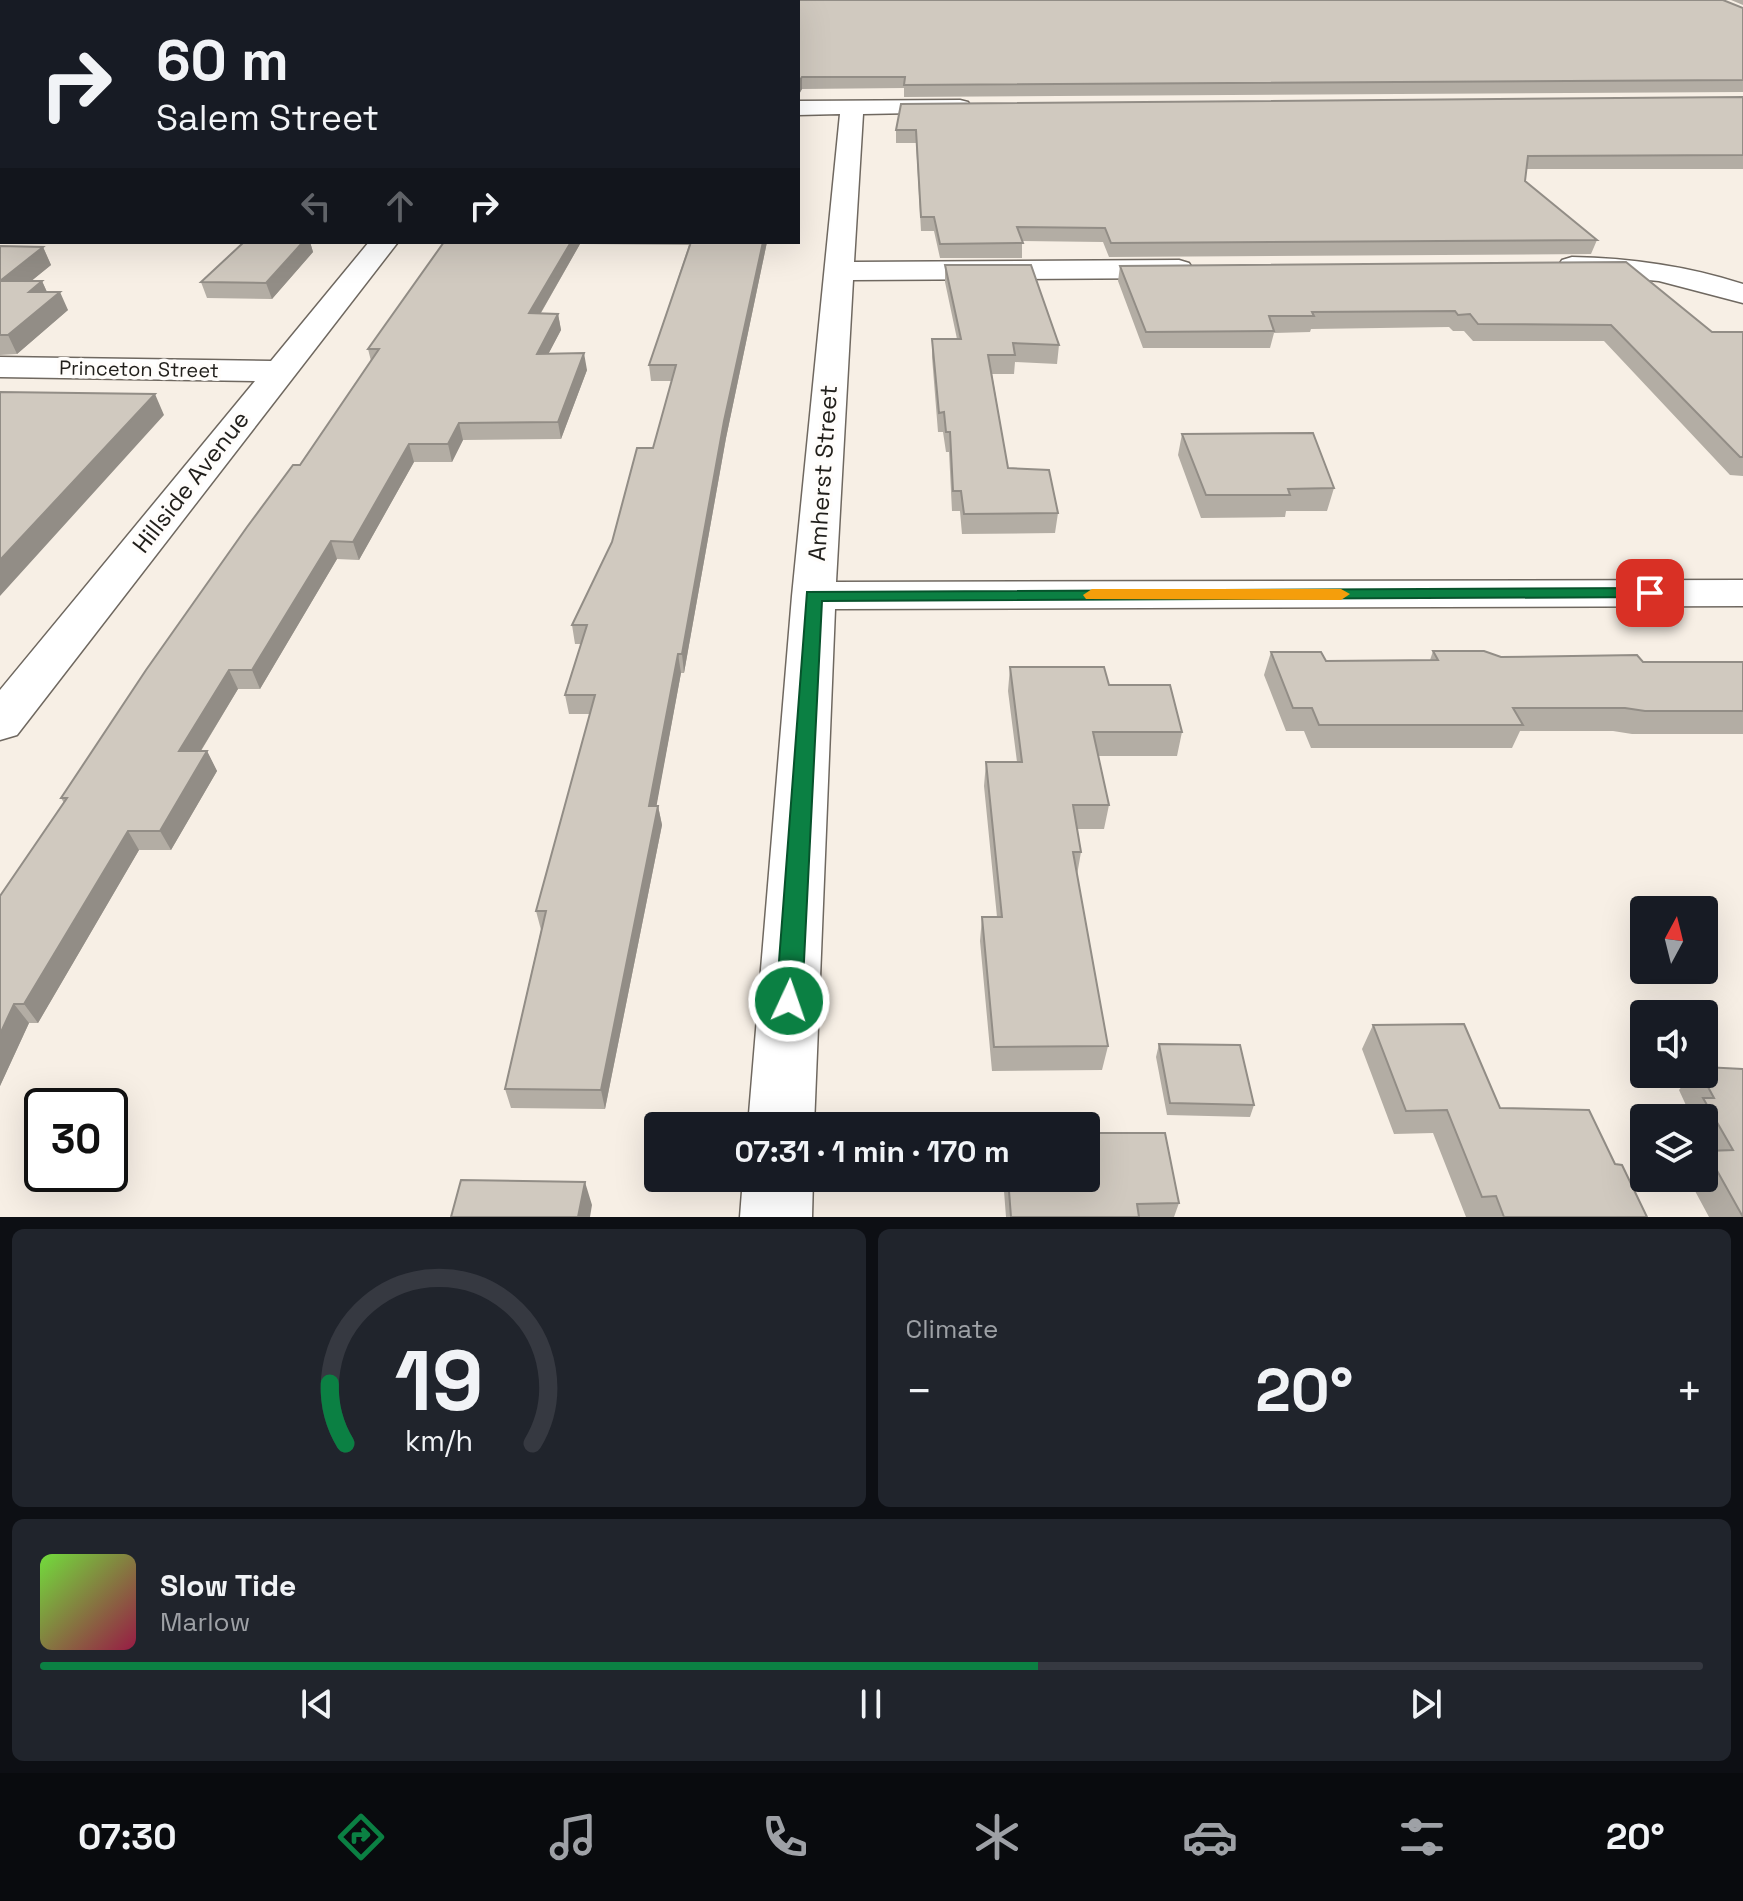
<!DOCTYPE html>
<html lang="en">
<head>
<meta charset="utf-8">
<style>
	:root { --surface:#171b24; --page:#20242c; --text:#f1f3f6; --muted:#9ea1a6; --line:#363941; --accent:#0b8043 }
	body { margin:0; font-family:"Space Grotesk",sans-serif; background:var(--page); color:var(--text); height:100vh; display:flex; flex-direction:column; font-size:30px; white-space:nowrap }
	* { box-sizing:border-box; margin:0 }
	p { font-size:26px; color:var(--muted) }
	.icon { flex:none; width:44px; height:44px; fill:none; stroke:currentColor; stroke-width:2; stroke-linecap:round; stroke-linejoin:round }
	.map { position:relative; height:1217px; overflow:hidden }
	.details { display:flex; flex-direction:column; gap:12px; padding:12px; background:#0d0f14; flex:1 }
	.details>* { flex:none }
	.banner { position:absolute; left:0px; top:0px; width:800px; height:244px; box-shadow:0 8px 32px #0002; background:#171b24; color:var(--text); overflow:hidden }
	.needle { width:52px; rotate:7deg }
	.tools { position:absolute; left:1630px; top:896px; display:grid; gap:16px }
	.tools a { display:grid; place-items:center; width:88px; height:88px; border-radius:8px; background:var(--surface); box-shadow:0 8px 32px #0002; font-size:40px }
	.speed { position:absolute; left:24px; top:1088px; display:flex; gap:16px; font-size:40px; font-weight:700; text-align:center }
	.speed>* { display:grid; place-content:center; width:104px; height:104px; border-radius:50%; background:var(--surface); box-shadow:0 8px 32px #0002; line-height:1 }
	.speed .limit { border:4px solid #111; border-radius:12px; background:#fff; color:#111 }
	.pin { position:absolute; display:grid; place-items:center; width:68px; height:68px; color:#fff; margin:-34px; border-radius:16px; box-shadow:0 4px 12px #0006 }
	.me { position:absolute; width:88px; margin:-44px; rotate:3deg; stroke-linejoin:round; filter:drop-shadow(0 0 6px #0008) }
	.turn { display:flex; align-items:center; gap:28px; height:168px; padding:0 24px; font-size:36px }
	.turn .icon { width:104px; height:104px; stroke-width:2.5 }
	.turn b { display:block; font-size:56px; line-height:68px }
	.lanes { display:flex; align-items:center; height:76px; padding:0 24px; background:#0003; justify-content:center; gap:40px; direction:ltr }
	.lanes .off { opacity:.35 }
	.big { font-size:60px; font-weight:700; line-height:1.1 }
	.details .card { flex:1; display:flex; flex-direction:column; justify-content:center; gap:12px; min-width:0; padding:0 28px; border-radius:12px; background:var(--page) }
	.details .dial { align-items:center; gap:0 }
	.dial svg { height:208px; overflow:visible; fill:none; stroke:var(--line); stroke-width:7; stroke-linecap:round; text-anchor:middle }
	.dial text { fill:var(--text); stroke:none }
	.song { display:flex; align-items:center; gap:24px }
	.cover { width:96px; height:96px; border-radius:12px; background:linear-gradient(135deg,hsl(100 70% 55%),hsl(340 70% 35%)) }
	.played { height:8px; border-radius:4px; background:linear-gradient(90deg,var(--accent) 60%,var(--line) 60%) }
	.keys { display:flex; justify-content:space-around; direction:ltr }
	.heat { display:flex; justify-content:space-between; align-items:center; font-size:44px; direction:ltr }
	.details .tiles { flex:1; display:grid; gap:12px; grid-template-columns:1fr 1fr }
	.card:last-child { grid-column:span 2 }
	.trip { position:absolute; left:644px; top:1112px; width:456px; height:80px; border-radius:8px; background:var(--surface); box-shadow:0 8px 32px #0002; font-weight:700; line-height:80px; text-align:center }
	.dock { display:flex; height:128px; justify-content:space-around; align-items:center; background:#090b0e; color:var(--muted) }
	.dock .icon { width:56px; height:56px }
	.dock .selected { color:var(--accent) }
	.dock b { font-size:36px; color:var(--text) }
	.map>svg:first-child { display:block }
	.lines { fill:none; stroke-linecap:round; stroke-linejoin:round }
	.minor-casing { stroke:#6f6860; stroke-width:3 }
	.minor { fill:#fff; fill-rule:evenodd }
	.wall { fill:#b3ada4 }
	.shaded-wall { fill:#928d86 }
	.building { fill:#d0c9bf; stroke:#928d86; stroke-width:2 }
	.route { fill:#0b8043; stroke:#07532c; stroke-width:2 }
	.slow { fill:#f59e0b }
	.labels { text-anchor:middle; stroke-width:7; stroke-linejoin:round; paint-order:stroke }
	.far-street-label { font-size:20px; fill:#211f1b; stroke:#fffdfb }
	.street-label { font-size:24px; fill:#211f1b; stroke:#fffdfb }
</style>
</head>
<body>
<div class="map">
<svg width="1743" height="1217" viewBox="0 0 1743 1217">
	<rect width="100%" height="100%" fill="#f7efe5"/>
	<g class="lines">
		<!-- minor casing -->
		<g class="minor-casing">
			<path id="minor" d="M 960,100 L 968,102 L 971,107 L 968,112 L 863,114 L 854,262 L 1179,260 L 1189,263 L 1193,269 L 1189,275 L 1179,278 L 853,280 L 836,582 L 1743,580 L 1743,606 L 835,609 L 814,1126 L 748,1126 L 792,596 L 840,114 L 798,115 L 798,101 Z
				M 369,242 L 398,242 L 17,735 L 0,740 L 0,690 L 255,381 L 0,377 L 0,357 L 271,361 Z
				M 1572,257 C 1630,258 1687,266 1743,284 L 1743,303 L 1659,281 L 1562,272 L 1558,266 L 1562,260 Z
				M 743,1178 L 813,1178 L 812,1217 L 740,1217 Z"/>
		</g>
		<!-- minor -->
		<use href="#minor" class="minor"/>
	</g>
	<!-- wall -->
	<path class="wall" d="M 0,0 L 1723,0 L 1743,8 L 1743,92 L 904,97 L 904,88 L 802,89 L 798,96 L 798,2 L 2,2 L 2,172 L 0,172 Z
		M 1731,0 L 1743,0 L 1743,5 Z
		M 1743,97 L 1743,169 L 1526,169 L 1525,181 L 1597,240 L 1591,254 L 1109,257 L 1103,242 L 1022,241 L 1022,258 L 940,258 L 934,231 L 921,231 L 916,143 L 896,143 L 896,130 Z
		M 244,242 L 310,242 L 313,252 L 272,299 L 207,298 L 201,282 Z
		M 444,242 L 767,242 L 726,438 L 684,673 L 681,673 L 656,806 L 658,806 L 662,825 L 605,1109 L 511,1108 L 505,1089 L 541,930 L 536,911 L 590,714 L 569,714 L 565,695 L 581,644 L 575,644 L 572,625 L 612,542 L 653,448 L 672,381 L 651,381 L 649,365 L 689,245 L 580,244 L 541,313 L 558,314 L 561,330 L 548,354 L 587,370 L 561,439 L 463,440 L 452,462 L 414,462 L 359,560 L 337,559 L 260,689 L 238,689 L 201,751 L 207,751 L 217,771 L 171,850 L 139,850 L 38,1023 L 29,1023 L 0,1086 L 0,896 L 64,803 L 61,798 L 300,465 L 371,361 L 368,349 Z
		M 0,246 L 43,247 L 51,265 L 31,281 L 42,281 L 47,292 L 68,310 L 17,354 L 0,355 Z
		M 945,265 L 1059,345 L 1057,364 L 1015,362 L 1014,374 L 992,374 L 1008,468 L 1058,513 L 1055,533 L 962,534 L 960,511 L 952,511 L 949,452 L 946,452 L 943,432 L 938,432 L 932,357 L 932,339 L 957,339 L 945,282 Z
		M 1120,266 L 1712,332 L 1743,332 L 1743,476 L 1730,475 L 1604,341 L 1473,341 L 1464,331 L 1453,331 L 1449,327 L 1311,329 L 1310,332 L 1274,333 L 1270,348 L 1143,348 L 1118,281 Z
		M 1182,434 L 1334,488 L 1327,511 L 1286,511 L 1285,517 L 1201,518 L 1178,455 Z
		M 1433,651 L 1501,657 L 1643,662 L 1743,662 L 1743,734 L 1632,734 L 1613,731 L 1520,731 L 1512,748 L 1311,748 L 1304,731 L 1286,731 L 1264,675 L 1271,652 L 1326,661 L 1430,660 Z
		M 1010,667 L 1109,685 L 1182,732 L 1177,756 L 1098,756 L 1109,805 L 1104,829 L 1077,829 L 1081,852 L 1077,875 L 1108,1046 L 1102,1070 L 992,1071 L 980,941 L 982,917 L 997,917 L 984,786 L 986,762 L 1017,762 L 1008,691 Z
		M 1373,1025 L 1500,1108 L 1615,1164 L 1647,1217 L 1466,1217 L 1433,1133 L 1394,1134 L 1362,1049 Z
		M 1159,1044 L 1254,1105 L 1250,1117 L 1167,1115 L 1156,1057 Z
		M 1743,1069 L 1743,1217 L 1709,1217 L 1688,1178 L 1704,1178 L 1704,1118 L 1687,1118 L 1690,1114 L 1679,1090 L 1692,1074 L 1704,1074 Z
		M 1003,1178 L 1086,1178 L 1179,1203 L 1174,1217 L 1006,1217 Z"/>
	<!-- shaded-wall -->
	<path class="shaded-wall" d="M 802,77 L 802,89 L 798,96 L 798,83 Z
		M 303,242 L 310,242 L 313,252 L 272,299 L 266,283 Z
		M 571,242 L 580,242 L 580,244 L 532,328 L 529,313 Z
		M 763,242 L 767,242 L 726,438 L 684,673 L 682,654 L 724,421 Z
		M 43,247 L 51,265 L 8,300 L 0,281 Z
		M 42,281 L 50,299 L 60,292 L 68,310 L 17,354 L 8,335 L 29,292 Z
		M 558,314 L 561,330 L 540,370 L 537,354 Z
		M 584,353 L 587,370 L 561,439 L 558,422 Z
		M 155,394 L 164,415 L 0,596 L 0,560 Z
		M 459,423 L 463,440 L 452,462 L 448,444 Z
		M 409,444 L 414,462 L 359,560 L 353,542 Z
		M 331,541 L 337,559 L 260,689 L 252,670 Z
		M 678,654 L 681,673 L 653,825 L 649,806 Z
		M 229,670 L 238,689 L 189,770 L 179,751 Z
		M 207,751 L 217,771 L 171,850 L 160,831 Z
		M 658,806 L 662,825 L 605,1109 L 601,1090 Z
		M 128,831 L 139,850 L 38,1023 L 24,1004 Z
		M 14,1004 L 29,1023 L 0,1086 L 0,1034 Z
		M 585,1182 L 592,1205 L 590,1217 L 578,1217 Z"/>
	<!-- building -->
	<path class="building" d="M 0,0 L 1723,0 L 1743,8 L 1743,80 L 904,85 L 905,77 L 802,77 L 798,83 L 798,2 L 2,2 L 2,159 L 0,159 Z
		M 1743,97 L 1743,155 L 1528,156 L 1525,181 L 1597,240 L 1111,243 L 1105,228 L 1017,227 L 1023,243 L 940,244 L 934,217 L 921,217 L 916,130 L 896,130 L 901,104 Z
		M 244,242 L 303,242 L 266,283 L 201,282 Z
		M 444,242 L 571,242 L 529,313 L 558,314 L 537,354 L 584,353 L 558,422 L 459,423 L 448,444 L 409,444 L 353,542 L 331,541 L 252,670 L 229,670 L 179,751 L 207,751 L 160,831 L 128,831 L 24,1004 L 14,1004 L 0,1034 L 0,896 L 67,798 L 61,798 L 146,670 L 247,527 L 293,465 L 300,465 L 379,349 L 368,349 Z
		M 691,242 L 763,242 L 724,421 L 682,654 L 678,654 L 649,806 L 658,806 L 601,1090 L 505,1089 L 546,911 L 536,911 L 595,695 L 565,695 L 587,625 L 572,625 L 612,542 L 637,448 L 653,448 L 676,365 L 649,365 Z
		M 0,246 L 43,247 L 0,281 Z
		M 1626,262 L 1712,332 L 1743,332 L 1743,457 L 1740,457 L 1611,325 L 1478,324 L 1470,314 L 1458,315 L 1455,311 L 1312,312 L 1314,316 L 1269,316 L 1274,331 L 1146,332 L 1120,266 Z
		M 945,265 L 1031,265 L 1059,345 L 1013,343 L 1015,355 L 988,355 L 1008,468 L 1049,470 L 1058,513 L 964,514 L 961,491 L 953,491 L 950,432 L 946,432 L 944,412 L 939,413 L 932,339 L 961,339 Z
		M 0,281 L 42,281 L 29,292 L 60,292 L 8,335 L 0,335 Z
		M 0,392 L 155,394 L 0,560 Z
		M 1313,433 L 1334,488 L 1288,489 L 1290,495 L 1206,495 L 1182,434 Z
		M 1433,651 L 1484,651 L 1501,657 L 1637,655 L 1643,662 L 1743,662 L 1743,711 L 1645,711 L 1625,708 L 1513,708 L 1523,725 L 1319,725 L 1312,708 L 1293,708 L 1271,652 L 1321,652 L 1326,661 L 1438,660 Z
		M 1010,667 L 1104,667 L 1109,685 L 1170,685 L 1182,732 L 1093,732 L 1109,805 L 1073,805 L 1081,852 L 1073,852 L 1108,1046 L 994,1047 L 982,917 L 1002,917 L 986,762 L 1022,762 Z
		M 1464,1024 L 1500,1108 L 1589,1110 L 1615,1164 L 1622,1165 L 1647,1217 L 1504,1217 L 1496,1196 L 1482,1197 L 1447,1110 L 1406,1111 L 1373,1025 Z
		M 1159,1044 L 1240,1045 L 1254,1105 L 1170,1103 Z
		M 1704,1067 L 1743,1069 L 1743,1217 L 1706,1151 L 1733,1150 L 1703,1098 L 1714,1098 L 1701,1074 L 1704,1074 Z
		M 1086,1133 L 1165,1133 L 1179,1203 L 1137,1204 L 1139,1217 L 1011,1217 L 1008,1178 L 1086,1178 Z
		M 461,1180 L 585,1182 L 578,1217 L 451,1217 Z"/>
	<!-- route -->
	<path class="route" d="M 1650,588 L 1659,593 L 1656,597 L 822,601 L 802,1001 L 798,1009 L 789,1012 L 780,1009 L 776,1001 L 807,592 Z"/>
	<!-- slow -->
	<path class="slow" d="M 1092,589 L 1341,589 L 1350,594 L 1341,600 L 1086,599 L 1083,595 Z"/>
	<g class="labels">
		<!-- far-street labels -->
		<g class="far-street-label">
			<text transform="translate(139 369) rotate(1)" y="7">Princeton Street</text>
		</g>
		<!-- street labels -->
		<g class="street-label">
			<text transform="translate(823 473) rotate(-86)" y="8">Amherst Street</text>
			<text transform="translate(191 482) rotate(-52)" y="8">Hillside Avenue</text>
		</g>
	</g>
</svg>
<div class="tools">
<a><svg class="needle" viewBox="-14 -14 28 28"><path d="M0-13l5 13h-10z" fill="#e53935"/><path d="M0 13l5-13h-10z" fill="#9ea1a6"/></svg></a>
<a><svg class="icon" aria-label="sound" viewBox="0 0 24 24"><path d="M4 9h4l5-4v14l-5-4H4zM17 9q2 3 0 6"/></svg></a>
<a><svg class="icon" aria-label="layers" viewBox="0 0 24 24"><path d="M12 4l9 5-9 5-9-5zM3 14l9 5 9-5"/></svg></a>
</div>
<div class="speed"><div class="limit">30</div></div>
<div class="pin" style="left:1650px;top:593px;background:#d93025"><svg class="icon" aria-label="arrive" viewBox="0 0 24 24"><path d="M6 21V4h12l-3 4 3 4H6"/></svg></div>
<svg class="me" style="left:789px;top:1001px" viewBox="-20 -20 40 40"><circle r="17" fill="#0b8043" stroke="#fff" stroke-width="3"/><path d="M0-11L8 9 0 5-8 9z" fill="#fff"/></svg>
<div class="trip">07:31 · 1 min · 170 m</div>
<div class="banner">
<div class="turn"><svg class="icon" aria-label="right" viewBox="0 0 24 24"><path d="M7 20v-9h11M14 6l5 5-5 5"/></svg><div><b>60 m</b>Salem Street</div></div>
<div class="lanes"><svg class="icon off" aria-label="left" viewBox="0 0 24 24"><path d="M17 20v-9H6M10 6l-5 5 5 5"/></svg><svg class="icon off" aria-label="ahead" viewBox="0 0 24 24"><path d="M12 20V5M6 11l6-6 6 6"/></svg><svg class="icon" aria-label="right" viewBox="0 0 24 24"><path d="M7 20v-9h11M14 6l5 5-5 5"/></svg></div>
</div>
</div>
<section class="details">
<div class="tiles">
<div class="card dial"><svg viewBox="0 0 100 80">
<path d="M14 69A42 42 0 1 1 86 69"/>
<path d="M14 69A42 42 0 0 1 8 46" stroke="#0b8043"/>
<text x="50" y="56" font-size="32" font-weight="700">19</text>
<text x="50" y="72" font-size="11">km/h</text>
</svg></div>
<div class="card"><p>Climate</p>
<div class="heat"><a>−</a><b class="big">20°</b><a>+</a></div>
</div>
<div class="card">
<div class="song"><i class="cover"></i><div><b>Slow Tide</b><p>Marlow</p></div></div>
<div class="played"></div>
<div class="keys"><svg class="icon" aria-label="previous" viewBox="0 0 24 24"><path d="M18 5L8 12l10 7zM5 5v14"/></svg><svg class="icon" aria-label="pause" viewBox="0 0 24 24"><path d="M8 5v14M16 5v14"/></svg><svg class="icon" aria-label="next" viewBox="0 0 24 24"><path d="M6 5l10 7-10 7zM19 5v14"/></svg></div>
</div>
</div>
</section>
<nav class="dock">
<b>07:30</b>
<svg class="icon selected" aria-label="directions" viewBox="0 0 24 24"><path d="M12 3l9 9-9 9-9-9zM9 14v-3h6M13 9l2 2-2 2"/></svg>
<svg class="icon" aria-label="music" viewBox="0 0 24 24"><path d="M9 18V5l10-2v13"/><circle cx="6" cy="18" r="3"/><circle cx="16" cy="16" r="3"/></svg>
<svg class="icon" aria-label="phone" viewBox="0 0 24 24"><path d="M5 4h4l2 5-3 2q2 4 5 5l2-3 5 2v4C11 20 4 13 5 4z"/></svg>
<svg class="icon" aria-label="climate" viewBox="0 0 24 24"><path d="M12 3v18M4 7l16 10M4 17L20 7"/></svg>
<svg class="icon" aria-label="car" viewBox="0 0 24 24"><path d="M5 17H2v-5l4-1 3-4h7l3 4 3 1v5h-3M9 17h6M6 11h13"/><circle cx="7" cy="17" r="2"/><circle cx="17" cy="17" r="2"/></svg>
<svg class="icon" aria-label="filters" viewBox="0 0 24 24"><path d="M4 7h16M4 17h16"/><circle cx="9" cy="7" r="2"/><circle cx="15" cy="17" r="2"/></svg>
<b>20°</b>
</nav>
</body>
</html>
